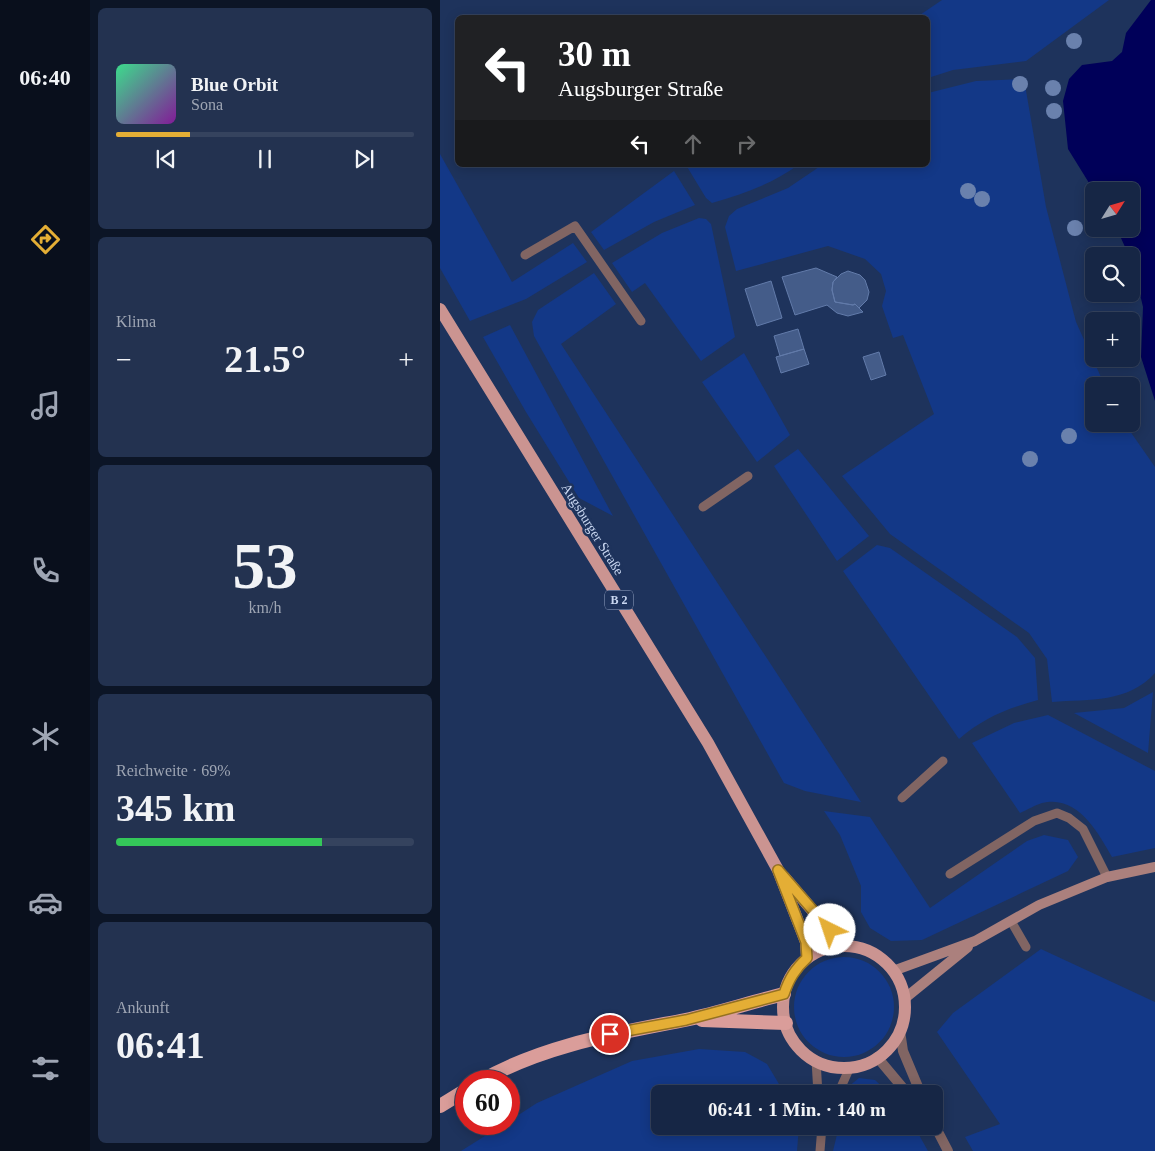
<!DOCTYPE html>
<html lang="de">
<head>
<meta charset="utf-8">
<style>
	:root { --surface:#162645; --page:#233250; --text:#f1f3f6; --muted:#9ea5b3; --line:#35435e; --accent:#e4ae35 }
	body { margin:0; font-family:"Times New Roman",serif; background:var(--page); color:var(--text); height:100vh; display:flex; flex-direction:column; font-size:19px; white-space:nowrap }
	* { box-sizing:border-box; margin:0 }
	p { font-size:16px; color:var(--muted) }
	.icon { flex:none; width:28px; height:28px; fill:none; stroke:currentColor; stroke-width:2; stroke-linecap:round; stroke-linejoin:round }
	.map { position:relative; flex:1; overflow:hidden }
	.side { display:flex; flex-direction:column; gap:8px; padding:8px; background:#0c1526; width:350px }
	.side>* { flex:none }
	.top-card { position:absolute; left:15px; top:15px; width:475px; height:152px; border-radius:8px; box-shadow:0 2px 12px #0003,0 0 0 1px var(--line); background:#202124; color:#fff; overflow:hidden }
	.needle { width:32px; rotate:53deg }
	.tools { position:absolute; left:645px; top:182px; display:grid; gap:10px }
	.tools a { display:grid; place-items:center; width:55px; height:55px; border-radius:8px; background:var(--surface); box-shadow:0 2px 12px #0003,0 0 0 1px var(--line); font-size:25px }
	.speed { position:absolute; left:15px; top:1070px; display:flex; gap:10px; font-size:25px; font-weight:700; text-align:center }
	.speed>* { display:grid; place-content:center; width:65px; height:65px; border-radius:50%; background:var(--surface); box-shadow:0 2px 12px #0003,0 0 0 1px var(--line); line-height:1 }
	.speed .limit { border:8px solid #d22; background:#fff; color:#111 }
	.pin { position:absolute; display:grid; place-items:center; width:42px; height:42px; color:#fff; margin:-21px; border:2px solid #fff; border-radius:50%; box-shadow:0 1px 5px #0007 }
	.me { position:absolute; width:55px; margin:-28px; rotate:319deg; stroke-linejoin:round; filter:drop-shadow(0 0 4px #0008) }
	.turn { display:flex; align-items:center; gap:18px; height:105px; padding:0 20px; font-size:22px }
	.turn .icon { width:65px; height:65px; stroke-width:2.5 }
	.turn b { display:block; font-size:35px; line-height:42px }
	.lanes { display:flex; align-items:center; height:48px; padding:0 20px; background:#0003; justify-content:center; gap:25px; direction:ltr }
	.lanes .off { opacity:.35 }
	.big { font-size:38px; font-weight:700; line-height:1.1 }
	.side .tile { flex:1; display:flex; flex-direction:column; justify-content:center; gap:8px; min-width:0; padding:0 18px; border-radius:8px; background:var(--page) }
	.side .dial { align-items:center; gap:0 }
	.dial b { font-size:65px; line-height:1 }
	.song { display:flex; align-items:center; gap:15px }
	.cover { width:60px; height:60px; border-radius:8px; background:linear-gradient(135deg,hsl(150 70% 55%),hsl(290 70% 35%)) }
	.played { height:5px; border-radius:2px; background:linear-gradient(90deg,var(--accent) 25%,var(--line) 25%) }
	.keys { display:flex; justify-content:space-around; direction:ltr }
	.heat { display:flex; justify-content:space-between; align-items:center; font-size:28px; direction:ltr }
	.charge { height:8px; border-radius:4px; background:linear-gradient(90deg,#34c759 69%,var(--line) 0) }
	.trip { position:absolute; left:211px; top:1085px; width:292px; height:50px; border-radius:8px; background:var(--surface); box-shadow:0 2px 12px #0003,0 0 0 1px var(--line); font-weight:700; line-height:50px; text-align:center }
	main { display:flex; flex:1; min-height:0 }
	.menu { display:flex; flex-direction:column; width:90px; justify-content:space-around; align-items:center; background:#090f1c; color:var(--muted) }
	.menu .icon { width:35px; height:35px }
	.menu .active { color:var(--accent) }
	.menu b { font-size:22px; color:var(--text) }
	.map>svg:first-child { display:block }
	.green { fill:#133887 }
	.water { fill:#000059 }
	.building { fill:#445c89; stroke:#627baa }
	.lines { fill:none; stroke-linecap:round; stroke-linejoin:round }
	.service { stroke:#816563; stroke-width:9 }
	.tertiary { stroke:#816563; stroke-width:10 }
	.secondary { stroke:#ab807d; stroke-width:10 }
	.primary { stroke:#cb9491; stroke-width:12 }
	.trunk { stroke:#da9d9a; stroke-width:14 }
	.tree { fill:#6a81ad }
	.route-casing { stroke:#947122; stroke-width:12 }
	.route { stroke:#e4ae35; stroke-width:9 }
	.labels { text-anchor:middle; stroke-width:5; stroke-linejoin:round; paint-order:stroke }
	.shield { fill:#1e335c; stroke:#96a6c4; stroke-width:1 }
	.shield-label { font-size:12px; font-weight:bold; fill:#c9d7f1 }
	.street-label { font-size:14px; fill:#c9d7f1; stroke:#1e335c }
</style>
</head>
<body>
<main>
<nav class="menu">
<b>06:40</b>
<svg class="icon active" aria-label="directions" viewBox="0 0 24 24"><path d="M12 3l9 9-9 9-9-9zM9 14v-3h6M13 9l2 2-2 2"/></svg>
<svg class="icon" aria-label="music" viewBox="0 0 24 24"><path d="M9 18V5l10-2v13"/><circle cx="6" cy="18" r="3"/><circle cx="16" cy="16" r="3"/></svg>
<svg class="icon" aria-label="phone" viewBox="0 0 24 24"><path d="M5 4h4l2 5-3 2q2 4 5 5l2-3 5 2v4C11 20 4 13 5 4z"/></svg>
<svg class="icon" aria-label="climate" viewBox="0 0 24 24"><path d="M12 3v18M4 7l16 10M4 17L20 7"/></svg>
<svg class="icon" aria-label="car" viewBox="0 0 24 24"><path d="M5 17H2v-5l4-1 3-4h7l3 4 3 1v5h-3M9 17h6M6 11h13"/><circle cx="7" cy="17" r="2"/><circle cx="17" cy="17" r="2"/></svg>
<svg class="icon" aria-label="filters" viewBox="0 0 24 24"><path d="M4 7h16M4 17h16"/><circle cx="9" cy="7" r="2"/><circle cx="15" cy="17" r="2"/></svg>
</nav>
<section class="side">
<div class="tile">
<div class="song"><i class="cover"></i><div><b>Blue Orbit</b><p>Sona</p></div></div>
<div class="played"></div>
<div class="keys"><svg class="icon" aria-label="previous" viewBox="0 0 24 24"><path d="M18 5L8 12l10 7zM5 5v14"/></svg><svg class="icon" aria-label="pause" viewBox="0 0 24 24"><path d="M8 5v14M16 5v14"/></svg><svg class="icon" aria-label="next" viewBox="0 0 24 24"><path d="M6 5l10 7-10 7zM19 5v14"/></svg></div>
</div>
<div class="tile"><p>Klima</p>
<div class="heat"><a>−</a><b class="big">21.5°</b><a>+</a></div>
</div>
<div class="tile dial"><b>53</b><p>km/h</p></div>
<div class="tile"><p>Reichweite · 69%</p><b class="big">345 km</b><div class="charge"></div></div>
<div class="tile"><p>Ankunft</p><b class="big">06:41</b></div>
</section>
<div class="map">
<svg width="715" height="1151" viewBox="0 0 715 1151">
	<rect width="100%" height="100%" fill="#1e335c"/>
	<!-- green -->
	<path class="green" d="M 502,0 L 669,0 L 586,61 L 513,70 L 488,78 L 488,18 L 477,17 Z
		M 584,79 L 606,207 L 636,322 L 665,386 L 654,386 L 654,424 L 685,424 L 715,467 L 715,673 C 688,703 650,699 612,702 L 607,659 L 589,633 L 450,534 L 402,476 L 494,414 L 463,335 L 453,338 L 442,306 L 446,291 L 441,274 L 425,259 L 388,246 L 296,271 L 285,227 L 289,216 L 297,209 L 348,188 L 382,165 L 488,165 L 488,93 L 536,81 Z
		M 0,154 L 72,282 L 133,243 L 147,262 L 86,299 L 30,321 L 0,268 Z
		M 246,165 L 358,165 C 332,184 303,194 272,203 L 266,198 Z
		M 234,171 L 255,205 L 214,222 L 164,250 L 151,232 Z
		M 259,218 L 266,219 L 271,224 L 295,337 L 261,361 L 205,283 L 192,292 L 172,263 L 222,233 Z
		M 154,273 L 176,304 L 121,344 L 421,802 L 365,791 L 344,783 L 94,336 L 92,322 L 98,310 Z
		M 70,325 L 173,516 L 139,498 L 86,412 L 43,337 Z
		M 304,353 L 350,435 L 317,462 L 262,382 Z
		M 358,449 L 429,536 L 397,561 L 334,466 Z
		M 437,545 L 450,548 L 577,637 L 595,658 L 598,700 C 568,708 543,718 519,739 L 403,571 Z
		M 713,692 L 708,753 L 634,713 L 684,708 Z
		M 608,715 L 715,771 L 715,848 L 672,857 C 658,832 637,794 602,803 C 595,805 587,810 580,813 L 532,743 L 574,723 Z
		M 384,811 L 430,817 L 490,908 L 587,841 L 604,835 L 628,840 L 638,857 L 628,871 L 482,940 L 451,941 L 430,928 L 421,912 L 421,886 L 400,835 Z
		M 601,949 L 715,1002 L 715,1151 L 533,1151 L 525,1137 L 560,1124 L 497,1032 L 513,1013 Z
		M354 1007a50 50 0 1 1 100 0a50 50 0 1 1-100 0Z
		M 259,1049 L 305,1052 L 327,1064 L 345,1094 L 220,1094 L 220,1126 L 359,1126 L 357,1151 L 21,1151 L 64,1124 L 69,1124 L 69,1121 L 97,1103 L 192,1061 Z
		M 419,1078 L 435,1080 L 450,1094 L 406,1094 L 408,1087 Z
		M 399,1126 L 474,1126 L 488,1151 L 393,1151 Z"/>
	<!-- water -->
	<path class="water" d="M 711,0 L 715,0 L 715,401 L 701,357 L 703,307 L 691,256 L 689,256 L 677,229 L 691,229 L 691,191 L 654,191 L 628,149 L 623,101 L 629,79 L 642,65 L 672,61 L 682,52 L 686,33 Z"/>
	<!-- building -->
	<path class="building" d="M 376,268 L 397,277 L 393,282 L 392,290 L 395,302 L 413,305 L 415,304 L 423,312 L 408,316 L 397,313 L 387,305 L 355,315 L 342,277 Z
		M 408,271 L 420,275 L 425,280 L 429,292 L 427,300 L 419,308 L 415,304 L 413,305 L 395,302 L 392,290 L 393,282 L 401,274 Z
		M 331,281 L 342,318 L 317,326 L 305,289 Z
		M 358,329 L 364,349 L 340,356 L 334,336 Z
		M 364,349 L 369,364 L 341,373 L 336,357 Z
		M 439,352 L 446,375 L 431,380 L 423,357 Z"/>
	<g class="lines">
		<!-- service -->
		<path class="service" d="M 85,255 L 135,226 L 201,321
			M 263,507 L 308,476
			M 462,798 L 503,761
			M 510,874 L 594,821 L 617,813 L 629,818 L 643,829 L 667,877
			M 571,921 L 586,947
			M 376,1060 L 378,1094
			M 398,1094 L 410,1067
			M 380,1151 L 382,1126"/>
		<!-- tertiary -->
		<path class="tertiary" d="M 460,1031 L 463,1051 L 481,1094
			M 437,1057 L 468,1094
			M 495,1126 L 508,1151"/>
		<!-- secondary -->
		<path class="secondary" d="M 453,971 L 535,941 L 599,905 L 667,877 L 715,867
			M 464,999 L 528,947"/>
		<!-- primary -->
		<path class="primary" d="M 0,309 L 268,743 L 338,870 L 366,942 L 367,958
			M 344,877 L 403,946
			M343 1007a61 61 0 1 1 122 0a61 61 0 1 1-122 0Z"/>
		<!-- trunk -->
		<path class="trunk" d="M 262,1020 L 346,1023
			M 41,1081 C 104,1045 174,1034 245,1020 C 278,1013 311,1002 344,994
			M 0,1106 L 26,1090"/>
	</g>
	<!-- trees -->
	<g class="tree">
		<circle cx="634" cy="41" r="8"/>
		<circle cx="580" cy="84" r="8"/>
		<circle cx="613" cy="88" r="8"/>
		<circle cx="614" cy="111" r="8"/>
		<circle cx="528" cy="191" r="8"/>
		<circle cx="542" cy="199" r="8"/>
		<circle cx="635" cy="228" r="8"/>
		<circle cx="629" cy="436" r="8"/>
		<circle cx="590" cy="459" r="8"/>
	</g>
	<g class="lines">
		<!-- route casing -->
		<g class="route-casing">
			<path id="route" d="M 170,1034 L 246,1020 L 344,994 C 349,979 355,969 367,958 L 366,942 L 338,870 L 390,930"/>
		</g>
		<!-- route -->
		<use href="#route" class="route"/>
	</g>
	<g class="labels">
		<!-- shield labels -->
		<rect class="shield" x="165" y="590.5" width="28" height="19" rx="4"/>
		<g class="shield-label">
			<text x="179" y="604">B 2</text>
		</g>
		<!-- street labels -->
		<g class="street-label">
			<text transform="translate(153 529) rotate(58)" y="5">Augsburger Straße</text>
		</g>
	</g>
</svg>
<div class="tools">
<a><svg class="needle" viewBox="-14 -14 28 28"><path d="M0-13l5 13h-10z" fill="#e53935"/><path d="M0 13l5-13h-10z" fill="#9ea5b3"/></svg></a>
<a><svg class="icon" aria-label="search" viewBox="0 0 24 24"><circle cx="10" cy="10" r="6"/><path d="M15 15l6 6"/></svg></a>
<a>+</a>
<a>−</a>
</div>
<div class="speed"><div class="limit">60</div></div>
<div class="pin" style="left:170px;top:1034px;background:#d93025"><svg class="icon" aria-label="arrive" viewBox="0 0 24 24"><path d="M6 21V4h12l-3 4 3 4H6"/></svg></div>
<svg class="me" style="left:390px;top:930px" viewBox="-20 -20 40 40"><circle r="19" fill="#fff"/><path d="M0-13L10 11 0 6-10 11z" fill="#e4ae35"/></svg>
<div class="trip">06:41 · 1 Min. · 140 m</div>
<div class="top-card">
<div class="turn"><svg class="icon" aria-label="left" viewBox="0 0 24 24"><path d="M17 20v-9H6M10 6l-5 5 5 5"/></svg><div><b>30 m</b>Augsburger Straße</div></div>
<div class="lanes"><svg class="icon" aria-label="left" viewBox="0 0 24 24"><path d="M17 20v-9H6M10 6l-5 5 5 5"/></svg><svg class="icon off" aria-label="ahead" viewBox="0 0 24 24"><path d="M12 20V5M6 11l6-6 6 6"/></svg><svg class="icon off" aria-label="right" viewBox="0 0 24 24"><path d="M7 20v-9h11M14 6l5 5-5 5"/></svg></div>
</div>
</div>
</main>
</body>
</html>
